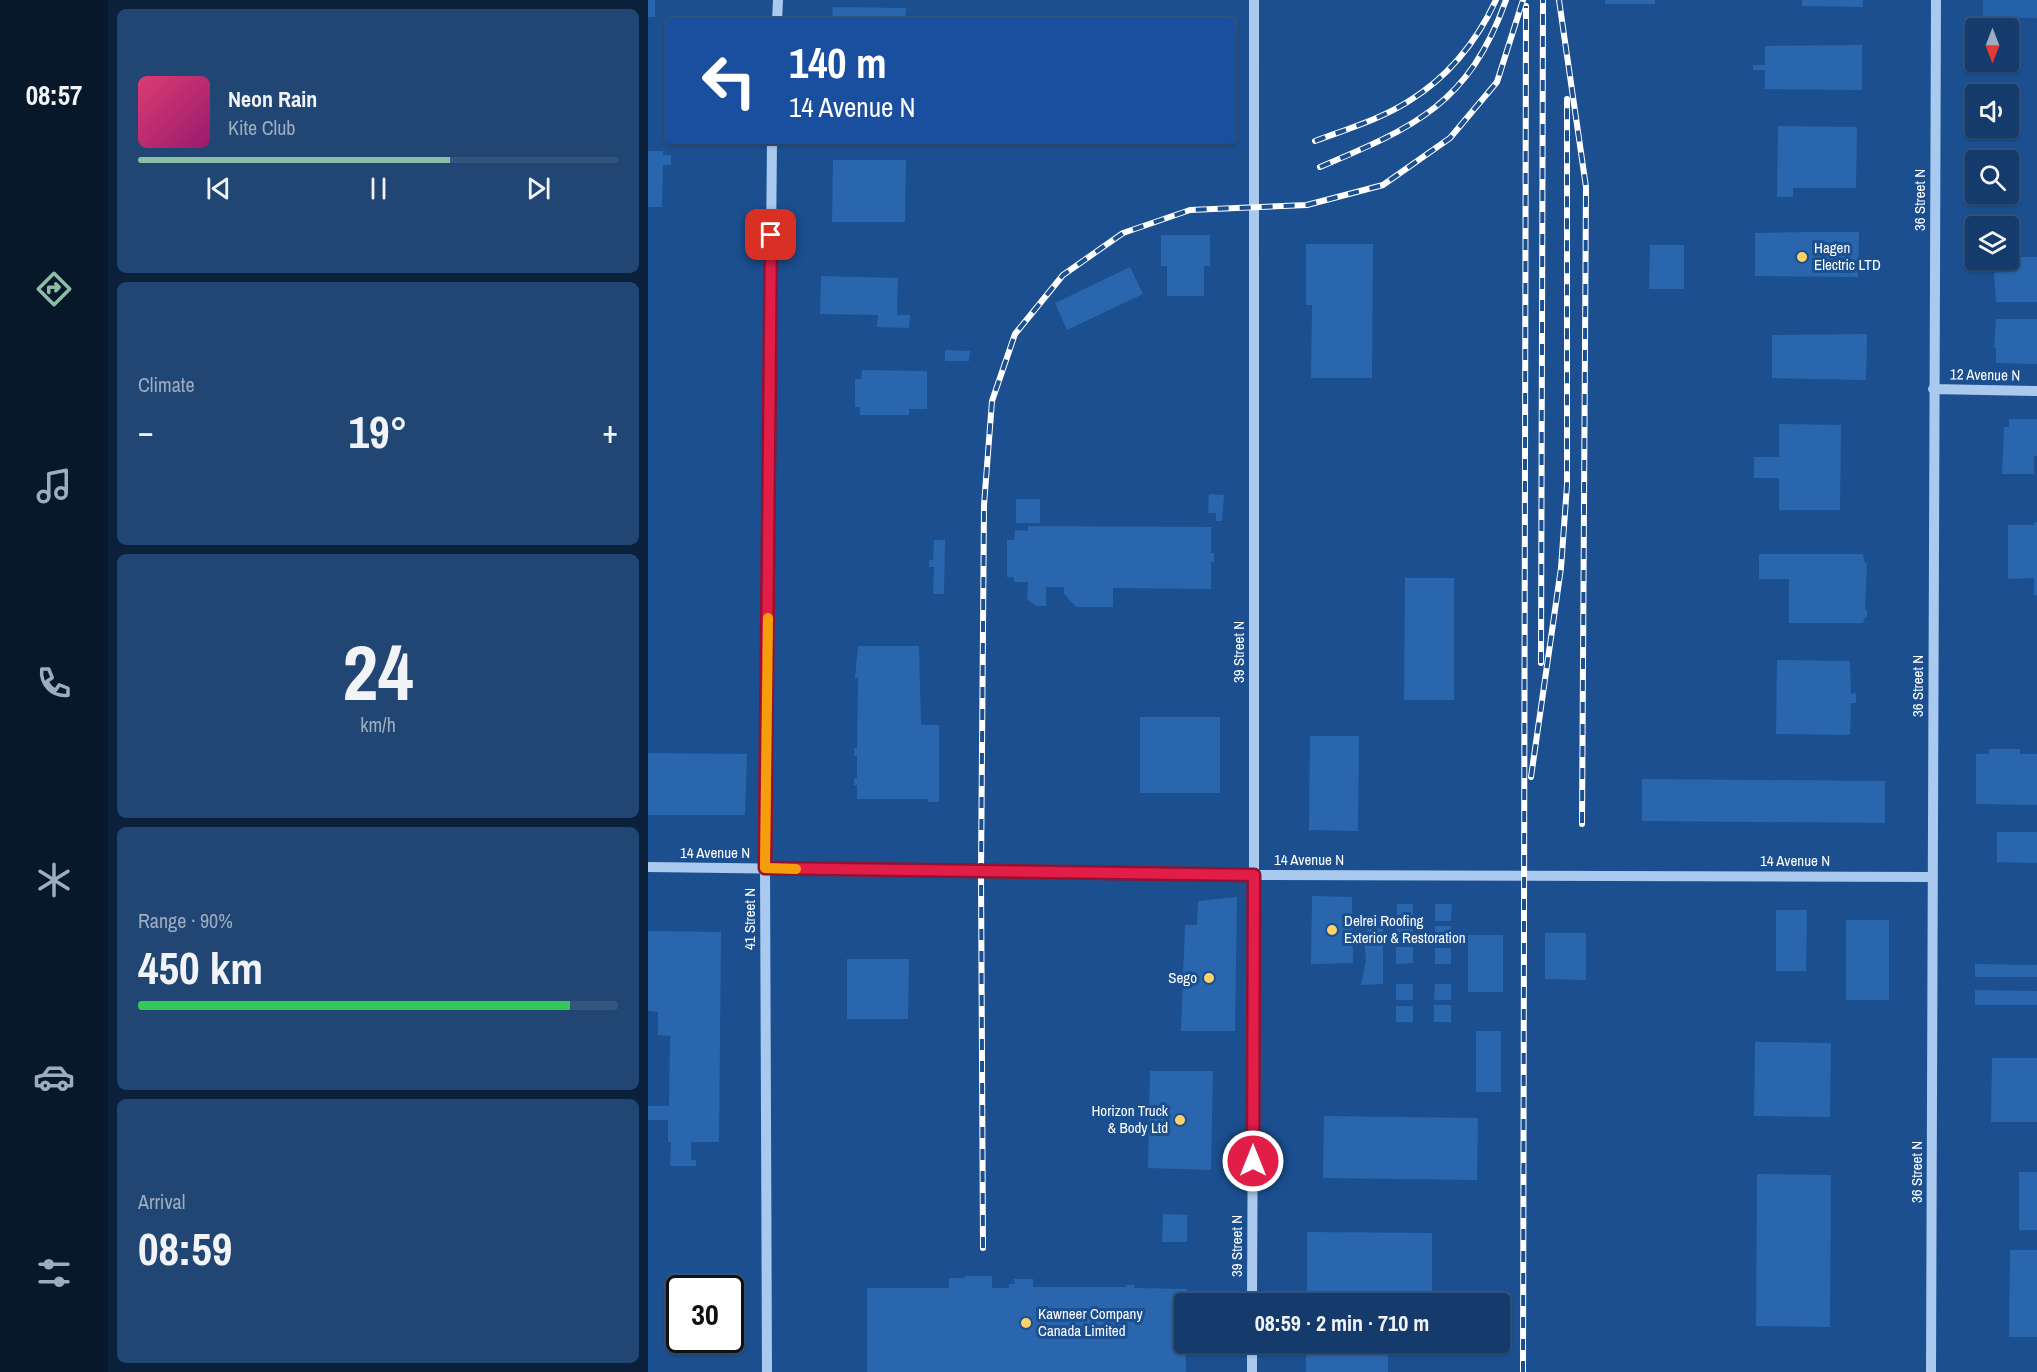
<!DOCTYPE html>
<html lang="en">
<head>
<meta charset="utf-8">
<style>
	:root { --surface:#143b6b; --page:#214673; --text:#f1f3f6; --muted:#9dadc1; --line:#33557e; --accent:#8abfa5 }
	body { margin:0; font-family:"Archivo Narrow",sans-serif; background:var(--page); color:var(--text); height:100vh; display:flex; flex-direction:column; font-size:22px; white-space:nowrap }
	* { box-sizing:border-box; margin:0 }
	p { font-size:20px; color:var(--muted) }
	.icon { flex:none; width:33px; height:33px; fill:none; stroke:currentColor; stroke-width:2; stroke-linecap:round; stroke-linejoin:round }
	.map { position:relative; flex:1; overflow:hidden }
	.panel { display:flex; flex-direction:column; gap:9px; padding:9px; background:#0b203b; width:540px }
	.panel>* { flex:none }
	.guide { position:absolute; left:18px; top:18px; width:570px; height:126px; border-radius:6px; box-shadow:0 2px 4px #0004,0 0 0 2px var(--line); background:#1a4fa0; color:#fff; overflow:hidden }
	.needle { width:39px; rotate:180deg }
	.buttons { position:absolute; left:1317px; top:18px; display:grid; gap:12px }
	.buttons a { display:grid; place-items:center; width:54px; height:54px; border-radius:6px; background:var(--surface); box-shadow:0 2px 4px #0004,0 0 0 2px var(--line); font-size:30px }
	.speed { position:absolute; left:18px; top:1275px; display:flex; gap:12px; font-size:30px; font-weight:700; text-align:center }
	.speed>* { display:grid; place-content:center; width:78px; height:78px; border-radius:50%; background:var(--surface); box-shadow:0 2px 4px #0004,0 0 0 2px var(--line); line-height:1 }
	.speed .limit { border:3px solid #111; border-radius:9px; background:#fff; color:#111 }
	.pin { position:absolute; display:grid; place-items:center; width:51px; height:51px; color:#fff; margin:-26px; border-radius:12px; box-shadow:0 3px 9px #0006 }
	.me { position:absolute; width:66px; margin:-33px; rotate:0deg; stroke-linejoin:round; filter:drop-shadow(0 0 4px #0008) }
	.turn { display:flex; align-items:center; gap:21px; height:126px; padding:0 24px; font-size:27px }
	.turn .icon { width:78px; height:78px; stroke-width:2.5 }
	.turn b { display:block; font-size:42px; line-height:51px }
	.big { font-size:45px; font-weight:700; line-height:1.1 }
	.panel .card { flex:1; display:flex; flex-direction:column; justify-content:center; gap:9px; min-width:0; padding:0 21px; border-radius:9px; background:var(--page) }
	.panel .dial { align-items:center; gap:0 }
	.dial b { font-size:78px; line-height:1 }
	.song { display:flex; align-items:center; gap:18px }
	.cover { width:72px; height:72px; border-radius:9px; background:linear-gradient(135deg,hsl(340 70% 55%),hsl(320 70% 35%)) }
	.played { height:6px; border-radius:3px; background:linear-gradient(90deg,var(--accent) 65%,var(--line) 65%) }
	.keys { display:flex; justify-content:space-around; direction:ltr }
	.heat { display:flex; justify-content:space-between; align-items:center; font-size:33px; direction:ltr }
	.charge { height:9px; border-radius:4px; background:linear-gradient(90deg,#34c759 90%,var(--line) 0) }
	.trip { position:absolute; left:526px; top:1293px; width:336px; height:60px; border-radius:6px; background:var(--surface); box-shadow:0 2px 4px #0004,0 0 0 2px var(--line); font-weight:700; line-height:60px; text-align:center }
	main { display:flex; flex:1; min-height:0 }
	.menu { display:flex; flex-direction:column; width:108px; justify-content:space-around; align-items:center; background:#08182b; color:var(--muted) }
	.menu .icon { width:42px; height:42px }
	.menu .active { color:var(--accent) }
	.menu b { font-size:27px; color:var(--text) }
	.map>svg:first-child { display:block }
	.green { fill:#2461a8 }
	.building { fill:#2a66ad }
	.lines { fill:none; stroke-linecap:round; stroke-linejoin:round }
	.minor { stroke:#a9c9ee; stroke-width:10 }
	.rail-casing { stroke:#fff; stroke-width:6 }
	.rail { stroke:#1b4f8f; stroke-width:4; stroke-dasharray:11; stroke-linecap:butt }
	.route-casing { stroke:#92132f; stroke-width:15 }
	.route { stroke:#e11d48; stroke-width:10 }
	.slow { stroke:#f59e0b; stroke-width:10 }
	.poi-dot { fill:#ffd166; stroke:#1b4f8f; stroke-width:2 }
	.labels { text-anchor:middle; stroke-width:6; stroke-linejoin:round; paint-order:stroke }
	.street-label { font-size:15px; fill:#fff; stroke:#1b4f8f }
	.poi-label { font-size:15px; fill:#fff; stroke:#1b4f8f; text-anchor:start }
</style>
</head>
<body>
<main>
<nav class="menu">
<b>08:57</b>
<svg class="icon active" aria-label="directions" viewBox="0 0 24 24"><path d="M12 3l9 9-9 9-9-9zM9 14v-3h6M13 9l2 2-2 2"/></svg>
<svg class="icon" aria-label="music" viewBox="0 0 24 24"><path d="M9 18V5l10-2v13"/><circle cx="6" cy="18" r="3"/><circle cx="16" cy="16" r="3"/></svg>
<svg class="icon" aria-label="phone" viewBox="0 0 24 24"><path d="M5 4h4l2 5-3 2q2 4 5 5l2-3 5 2v4C11 20 4 13 5 4z"/></svg>
<svg class="icon" aria-label="climate" viewBox="0 0 24 24"><path d="M12 3v18M4 7l16 10M4 17L20 7"/></svg>
<svg class="icon" aria-label="car" viewBox="0 0 24 24"><path d="M5 17H2v-5l4-1 3-4h7l3 4 3 1v5h-3M9 17h6M6 11h13"/><circle cx="7" cy="17" r="2"/><circle cx="17" cy="17" r="2"/></svg>
<svg class="icon" aria-label="filters" viewBox="0 0 24 24"><path d="M4 7h16M4 17h16"/><circle cx="9" cy="7" r="2"/><circle cx="15" cy="17" r="2"/></svg>
</nav>
<section class="panel">
<div class="card">
<div class="song"><i class="cover"></i><div><b>Neon Rain</b><p>Kite Club</p></div></div>
<div class="played"></div>
<div class="keys"><svg class="icon" aria-label="previous" viewBox="0 0 24 24"><path d="M18 5L8 12l10 7zM5 5v14"/></svg><svg class="icon" aria-label="pause" viewBox="0 0 24 24"><path d="M8 5v14M16 5v14"/></svg><svg class="icon" aria-label="next" viewBox="0 0 24 24"><path d="M6 5l10 7-10 7zM19 5v14"/></svg></div>
</div>
<div class="card"><p>Climate</p>
<div class="heat"><a>−</a><b class="big">19°</b><a>+</a></div>
</div>
<div class="card dial"><b>24</b><p>km/h</p></div>
<div class="card"><p>Range · 90%</p><b class="big">450 km</b><div class="charge"></div></div>
<div class="card"><p>Arrival</p><b class="big">08:59</b></div>
</section>
<div class="map">
<svg width="1389" height="1372" viewBox="0 0 1389 1372">
	<rect width="100%" height="100%" fill="#1b4f8f"/>
	<!-- green -->
	<path class="green" d="M 1335,0 L 1389,0 L 1389,18 L 1335,17 Z"/>
	<!-- building -->
	<path class="building" d="M 0,0 L 7,0 L 7,17 L 0,17 Z
		M 957,0 L 1007,0 L 1007,4 L 957,4 Z
		M 1154,0 L 1215,0 L 1215,7 L 1154,6 Z
		M 185,7 L 258,8 L 257,21 L 184,21 Z
		M 1214,45 L 1214,90 L 1117,89 L 1117,70 L 1105,70 L 1105,65 L 1117,65 L 1117,46 Z
		M 1130,126 L 1209,127 L 1208,188 L 1145,188 L 1145,197 L 1129,197 Z
		M 184,141 L 258,141 L 258,146 L 184,145 Z
		M 0,151 L 15,151 L 15,155 L 23,155 L 23,165 L 15,165 L 14,207 L 0,207 Z
		M 185,160 L 258,160 L 257,222 L 184,222 Z
		M 1166,232 L 1211,232 L 1210,277 L 1107,276 L 1107,233 Z
		M 513,235 L 562,235 L 562,266 L 556,266 L 556,296 L 519,296 L 519,266 L 513,266 Z
		M 658,244 L 725,244 L 724,378 L 663,378 L 664,305 L 658,305 Z
		M 1002,245 L 1036,245 L 1036,289 L 1001,289 Z
		M 1360,257 L 1389,257 L 1389,302 L 1348,302 L 1346,273 L 1348,273 L 1348,260 L 1360,260 Z
		M 482,267 L 495,294 L 419,330 L 407,303 Z
		M 173,276 L 250,278 L 249,315 L 262,315 L 261,328 L 229,327 L 230,315 L 172,314 Z
		M 1348,319 L 1389,319 L 1389,364 L 1348,363 L 1348,348 L 1346,348 Z
		M 1219,334 L 1218,380 L 1124,378 L 1124,335 Z
		M 297,350 L 322,351 L 321,361 L 297,361 Z
		M 214,370 L 279,371 L 279,409 L 261,409 L 261,415 L 212,415 L 212,407 L 207,407 L 207,379 L 213,379 Z
		M 1361,419 L 1389,419 L 1389,456 L 1386,456 L 1386,474 L 1354,474 L 1356,427 L 1361,427 Z
		M 1131,424 L 1193,425 L 1192,510 L 1131,510 L 1131,478 L 1106,478 L 1106,457 L 1131,457 Z
		M 561,494 L 576,495 L 574,521 L 568,521 L 568,513 L 560,513 Z
		M 368,499 L 392,499 L 392,523 L 368,523 Z
		M 1386,522 L 1389,522 L 1389,595 L 1386,595 L 1386,578 L 1360,579 L 1360,525 L 1386,525 Z
		M 380,526 L 563,527 L 563,553 L 566,553 L 566,562 L 563,562 L 563,589 L 465,588 L 465,607 L 428,607 L 416,594 L 416,587 L 398,587 L 398,606 L 388,606 L 379,599 L 380,582 L 366,582 L 366,577 L 359,577 L 359,540 L 366,540 L 367,530 L 380,531 Z
		M 286,540 L 297,540 L 296,594 L 285,594 L 286,567 L 281,567 L 281,560 L 285,560 Z
		M 1111,554 L 1215,554 L 1217,564 L 1219,563 L 1217,610 L 1219,610 L 1219,617 L 1217,617 L 1215,623 L 1141,623 L 1141,579 L 1111,579 Z
		M 757,578 L 806,578 L 806,700 L 756,700 Z
		M 210,646 L 271,646 L 273,725 L 291,725 L 291,802 L 280,802 L 280,799 L 209,799 L 209,785 L 206,785 L 206,778 L 209,778 L 209,756 L 206,756 L 206,748 L 209,748 L 210,678 L 207,678 Z
		M 1129,660 L 1202,661 L 1203,694 L 1208,693 L 1208,703 L 1203,703 L 1202,735 L 1128,734 Z
		M 492,717 L 572,717 L 572,793 L 492,793 Z
		M 662,736 L 711,736 L 710,831 L 661,830 Z
		M 1341,749 L 1372,749 L 1372,754 L 1389,754 L 1389,805 L 1328,804 L 1328,754 L 1341,754 Z
		M 0,753 L 99,754 L 97,815 L 0,815 Z
		M 994,779 L 1237,781 L 1237,823 L 994,821 Z
		M 1349,832 L 1389,832 L 1389,863 L 1349,862 Z
		M 664,896 L 704,897 L 705,963 L 663,964 Z
		M 589,897 L 587,1031 L 533,1031 L 537,925 L 549,925 L 550,901 Z
		M 749,904 L 765,904 L 765,920 L 749,920 Z
		M 787,904 L 804,904 L 803,921 L 787,921 Z
		M 1128,910 L 1159,910 L 1158,971 L 1128,971 Z
		M 724,920 L 735,929 L 735,984 L 713,985 L 718,960 L 716,939 Z
		M 1198,920 L 1241,920 L 1241,1000 L 1198,1000 Z
		M 749,925 L 765,925 L 765,942 L 749,941 Z
		M 787,926 L 803,926 L 803,942 L 787,942 Z
		M 0,931 L 73,932 L 71,1142 L 43,1142 L 43,1160 L 48,1160 L 48,1166 L 22,1166 L 23,1142 L 20,1142 L 20,1120 L 0,1120 L 0,1106 L 21,1106 L 22,1036 L 10,1035 L 10,1012 L 0,1011 Z
		M 897,933 L 938,933 L 938,980 L 897,979 Z
		M 820,935 L 855,935 L 855,992 L 820,992 Z
		M 748,947 L 765,947 L 765,963 L 748,964 Z
		M 787,948 L 803,948 L 803,964 L 787,964 Z
		M 199,959 L 261,959 L 260,1019 L 199,1019 Z
		M 1327,964 L 1389,965 L 1389,977 L 1327,977 Z
		M 748,984 L 765,984 L 765,1000 L 748,1000 Z
		M 787,984 L 803,984 L 803,1000 L 786,1000 Z
		M 1327,990 L 1389,991 L 1389,1005 L 1327,1005 Z
		M 786,1005 L 803,1005 L 803,1022 L 786,1022 Z
		M 748,1006 L 765,1006 L 765,1022 L 748,1022 Z
		M 828,1031 L 853,1031 L 853,1092 L 828,1092 Z
		M 1107,1042 L 1183,1043 L 1182,1117 L 1106,1116 Z
		M 1344,1058 L 1389,1058 L 1389,1122 L 1343,1122 Z
		M 502,1071 L 565,1071 L 563,1170 L 500,1168 Z
		M 676,1116 L 830,1118 L 829,1180 L 675,1178 Z
		M 1371,1172 L 1389,1172 L 1389,1230 L 1371,1230 Z
		M 1109,1174 L 1183,1175 L 1182,1327 L 1108,1326 Z
		M 515,1214 L 539,1215 L 539,1242 L 514,1242 Z
		M 659,1232 L 784,1233 L 784,1304 L 659,1304 Z
		M 1362,1250 L 1389,1250 L 1389,1337 L 1361,1337 Z
		M 317,1276 L 344,1276 L 344,1288 L 361,1288 L 361,1284 L 367,1284 L 366,1279 L 385,1279 L 385,1287 L 478,1287 L 478,1285 L 486,1285 L 486,1288 L 539,1289 L 539,1304 L 537,1304 L 538,1372 L 219,1372 L 219,1288 L 301,1288 L 301,1278 L 317,1278 Z
		M 658,1342 L 740,1342 L 740,1372 L 658,1372 Z"/>
	<g class="lines">
		<!-- minor -->
		<path class="minor" d="M 129,21 L 130,0
			M 1285,389 L 1389,391
			M 0,867 L 606,875 L 1285,877
			M 604,1304 L 606,875 L 606,0
			M 119,1372 L 117,868 L 124,141
			M 604,1372 L 604,1342
			M 1283,1372 L 1288,0"/>
		<!-- rail casing -->
		<g class="rail-casing">
			<path id="rail" d="M 911,0 L 938,187 L 934,824
				M 667,141 C 699,129 733,119 761,101 C 800,77 829,41 848,0
				M 672,167 C 767,127 821,104 858,0
				M 893,663 L 895,0
				M 883,777 L 913,568 L 919,485 L 919,99
				M 335,1248 L 333,872 L 336,505 L 344,401 L 367,334 L 415,275 L 475,233 L 542,210 L 659,205 L 735,185 L 802,138 L 849,82 L 875,0
				M 875,1372 L 878,6"/>
		</g>
		<!-- rail -->
		<use href="#rail" class="rail"/>
	</g>
	<g class="lines">
		<!-- route casing -->
		<g class="route-casing">
			<path id="route" d="M 123,235 L 117,868 L 606,875 L 605,1161"/>
		</g>
		<!-- route -->
		<use href="#route" class="route"/>
		<!-- slow -->
		<path class="slow" d="M 120,618 L 117,868 L 148,869"/>
	</g>
	<!-- markers -->
	<g class="poi-dot">
		<circle cx="1154" cy="257" r="6"/>
		<circle cx="684" cy="930" r="6"/>
		<circle cx="561" cy="978" r="6"/>
		<circle cx="532" cy="1120" r="6"/>
		<circle cx="378" cy="1323" r="6"/>
	</g>
	<g class="labels">
		<!-- street labels -->
		<g class="street-label">
			<text transform="translate(1272 200) rotate(-90)" y="5">36 Street N</text>
			<text transform="translate(1337 375) rotate(1)" y="5">12 Avenue N</text>
			<text transform="translate(591 652) rotate(-90)" y="5">39 Street N</text>
			<text transform="translate(1270 686) rotate(-90)" y="5">36 Street N</text>
			<text x="67" y="858">14 Avenue N</text>
			<text x="661" y="865">14 Avenue N</text>
			<text x="1147" y="866">14 Avenue N</text>
			<text transform="translate(102 919) rotate(-90)" y="5">41 Street N</text>
			<text transform="translate(1269 1172) rotate(-90)" y="5">36 Street N</text>
			<text transform="translate(589 1246) rotate(-90)" y="5">39 Street N</text>
		</g>
		<!-- poi labels -->
		<g class="poi-label">
			<text x="1166" y="253">Hagen<tspan x="1166" dy="17">Electric LTD</tspan></text>
			<text x="696" y="926">Delrei Roofing<tspan x="696" dy="17">Exterior &amp; Restoration</tspan></text>
			<text x="549" y="983" text-anchor="end">Sego</text>
			<text x="520" y="1116" text-anchor="end">Horizon Truck<tspan x="520" dy="17">&amp; Body Ltd</tspan></text>
			<text x="390" y="1319">Kawneer Company<tspan x="390" dy="17">Canada Limited</tspan></text>
		</g>
	</g>
</svg>
<div class="buttons">
<a><svg class="needle" viewBox="-14 -14 28 28"><path d="M0-13l5 13h-10z" fill="#e53935"/><path d="M0 13l5-13h-10z" fill="#9dadc1"/></svg></a>
<a><svg class="icon" aria-label="sound" viewBox="0 0 24 24"><path d="M4 9h4l5-4v14l-5-4H4zM17 9q2 3 0 6"/></svg></a>
<a><svg class="icon" aria-label="search" viewBox="0 0 24 24"><circle cx="10" cy="10" r="6"/><path d="M15 15l6 6"/></svg></a>
<a><svg class="icon" aria-label="layers" viewBox="0 0 24 24"><path d="M12 4l9 5-9 5-9-5zM3 14l9 5 9-5"/></svg></a>
</div>
<div class="speed"><div class="limit">30</div></div>
<div class="pin" style="left:123px;top:235px;background:#d93025"><svg class="icon" aria-label="arrive" viewBox="0 0 24 24"><path d="M6 21V4h12l-3 4 3 4H6"/></svg></div>
<svg class="me" style="left:605px;top:1161px" viewBox="-20 -20 40 40"><circle r="17" fill="#e11d48" stroke="#fff" stroke-width="3"/><path d="M0-11L8 9 0 5-8 9z" fill="#fff"/></svg>
<div class="trip">08:59 · 2 min · 710 m</div>
<div class="guide">
<div class="turn"><svg class="icon" aria-label="left" viewBox="0 0 24 24"><path d="M17 20v-9H6M10 6l-5 5 5 5"/></svg><div><b>140 m</b>14 Avenue N</div></div>
</div>
</div>
</main>
</body>
</html>
